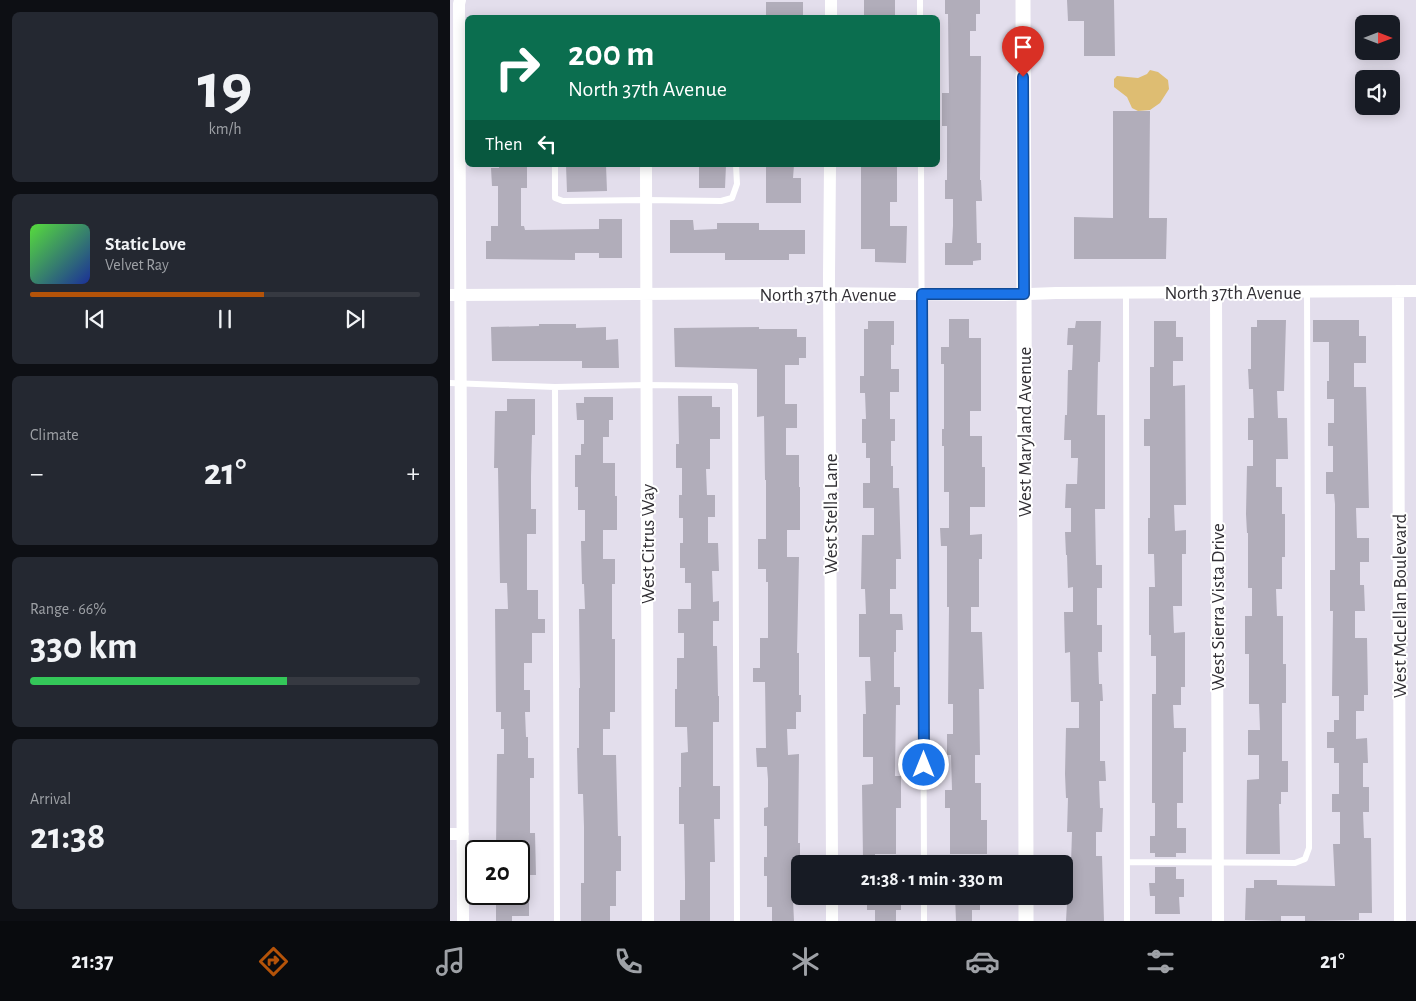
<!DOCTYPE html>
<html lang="en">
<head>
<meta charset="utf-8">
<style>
	:root { --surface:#171b24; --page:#242831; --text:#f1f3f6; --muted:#9ea1a6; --line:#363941; --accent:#b45309 }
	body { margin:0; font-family:"Alegreya Sans",sans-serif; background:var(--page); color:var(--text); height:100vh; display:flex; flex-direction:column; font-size:19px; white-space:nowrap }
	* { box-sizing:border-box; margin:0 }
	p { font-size:16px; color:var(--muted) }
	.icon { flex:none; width:28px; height:28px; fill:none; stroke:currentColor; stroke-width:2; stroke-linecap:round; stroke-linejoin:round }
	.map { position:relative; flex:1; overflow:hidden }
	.drawer { display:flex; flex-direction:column; gap:12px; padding:12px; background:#0d0f14; width:450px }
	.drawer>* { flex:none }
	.hud { position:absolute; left:15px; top:15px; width:475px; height:152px; border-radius:8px; box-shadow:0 2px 12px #0003; background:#0b6e4f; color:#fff; overflow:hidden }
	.needle { width:32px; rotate:90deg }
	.fabs { position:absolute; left:905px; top:15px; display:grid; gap:10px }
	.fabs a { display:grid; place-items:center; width:45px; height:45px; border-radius:8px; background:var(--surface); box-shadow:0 2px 12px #0003; font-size:25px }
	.speed { position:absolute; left:15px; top:840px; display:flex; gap:10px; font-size:25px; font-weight:700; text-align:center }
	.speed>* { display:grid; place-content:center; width:65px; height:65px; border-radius:50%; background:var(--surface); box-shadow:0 2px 12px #0003; line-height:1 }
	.speed .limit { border:2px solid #111; border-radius:8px; background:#fff; color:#111 }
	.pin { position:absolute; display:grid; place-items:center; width:42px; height:42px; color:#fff; margin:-51px -21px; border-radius:50% 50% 50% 0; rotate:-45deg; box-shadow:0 0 5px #0007 }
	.pin .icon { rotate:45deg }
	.me { position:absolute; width:55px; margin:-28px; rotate:0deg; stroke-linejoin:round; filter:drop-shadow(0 0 4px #0008) }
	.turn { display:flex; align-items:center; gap:18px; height:105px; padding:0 20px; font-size:22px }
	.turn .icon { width:65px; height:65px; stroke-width:2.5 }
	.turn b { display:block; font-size:35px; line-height:42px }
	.then { display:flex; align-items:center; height:48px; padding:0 20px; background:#0003; gap:10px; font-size:19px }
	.big { font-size:38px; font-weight:700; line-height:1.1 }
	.drawer .tile { flex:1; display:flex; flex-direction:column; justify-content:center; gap:8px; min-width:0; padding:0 18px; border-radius:8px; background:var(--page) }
	.drawer .dial { align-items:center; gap:0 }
	.dial b { font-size:65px; line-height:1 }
	.song { display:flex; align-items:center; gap:15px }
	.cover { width:60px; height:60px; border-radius:8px; background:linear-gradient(135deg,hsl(110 70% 55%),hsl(230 70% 35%)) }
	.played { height:5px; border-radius:2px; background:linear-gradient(90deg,var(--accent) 60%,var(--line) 60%) }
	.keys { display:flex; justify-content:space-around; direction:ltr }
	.heat { display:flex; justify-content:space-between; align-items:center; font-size:28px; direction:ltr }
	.charge { height:8px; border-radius:4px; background:linear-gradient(90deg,#34c759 66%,var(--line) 0) }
	.trip { position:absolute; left:341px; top:855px; width:282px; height:50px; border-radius:8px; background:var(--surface); box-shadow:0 2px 12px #0003; font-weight:700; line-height:50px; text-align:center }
	.tab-bar { display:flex; height:80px; justify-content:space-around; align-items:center; background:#090b0e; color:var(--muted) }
	.tab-bar .icon { width:35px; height:35px }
	.tab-bar .current { color:var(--accent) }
	.tab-bar b { font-size:22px; color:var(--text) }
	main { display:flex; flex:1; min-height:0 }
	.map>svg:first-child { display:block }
	.green { fill:#debd72 }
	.building { fill:#b1adba }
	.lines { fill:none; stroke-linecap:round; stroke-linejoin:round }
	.service { stroke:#fff; stroke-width:6 }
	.minor { stroke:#fff; stroke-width:12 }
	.tertiary { stroke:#fff; stroke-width:15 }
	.route-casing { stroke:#114b97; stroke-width:12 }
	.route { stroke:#1a73e8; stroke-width:9 }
	.labels { text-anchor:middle; stroke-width:4; stroke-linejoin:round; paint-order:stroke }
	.street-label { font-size:19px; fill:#323035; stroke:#fff }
</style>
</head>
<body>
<main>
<section class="drawer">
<div class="tile dial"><b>19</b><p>km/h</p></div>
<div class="tile">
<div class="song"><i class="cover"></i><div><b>Static Love</b><p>Velvet Ray</p></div></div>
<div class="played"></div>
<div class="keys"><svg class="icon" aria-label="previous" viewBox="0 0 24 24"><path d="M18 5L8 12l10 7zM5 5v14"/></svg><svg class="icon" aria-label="pause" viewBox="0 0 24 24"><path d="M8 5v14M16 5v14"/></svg><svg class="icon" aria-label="next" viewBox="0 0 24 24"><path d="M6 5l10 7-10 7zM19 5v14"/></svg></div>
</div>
<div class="tile"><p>Climate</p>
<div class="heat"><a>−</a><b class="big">21°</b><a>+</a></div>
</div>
<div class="tile"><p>Range · 66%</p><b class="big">330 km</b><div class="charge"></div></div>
<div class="tile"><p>Arrival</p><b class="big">21:38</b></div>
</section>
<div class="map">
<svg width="966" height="921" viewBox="0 0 966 921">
	<rect width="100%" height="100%" fill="#e3deec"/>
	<!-- green -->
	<path class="green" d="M 700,70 L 708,72 L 718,80 L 719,89 L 710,103 L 700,110 L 688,111 L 682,108 L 677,97 L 664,87 L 664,79 L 667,76 L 688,78 L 697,74 Z"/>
	<!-- building -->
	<path class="building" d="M 414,0 L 445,0 L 445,18 L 414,18 Z
		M 495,0 L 530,0 L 530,14 L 526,14 L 526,31 L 520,31 L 520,56 L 531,56 L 530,180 L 531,180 L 532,201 L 526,201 L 527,243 L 531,243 L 531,260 L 523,261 L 523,265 L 495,265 L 495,243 L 502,243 L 503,226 L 503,199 L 495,199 L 495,180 L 497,180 L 497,126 L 492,126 L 492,93 L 499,93 L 498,14 L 495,14 Z
		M 617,0 L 664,0 L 665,56 L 634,56 L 634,21 L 618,21 Z
		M 316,2 L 353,2 L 353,18 L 316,18 Z
		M 663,111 L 700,111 L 699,218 L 717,218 L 716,259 L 624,259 L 624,217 L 663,218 Z
		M 49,165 L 77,165 L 77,188 L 71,188 L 71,226 L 74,226 L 75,230 L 149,229 L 149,219 L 172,219 L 172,258 L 149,258 L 149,253 L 125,253 L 125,260 L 36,259 L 36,241 L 41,241 L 41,226 L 48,226 L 48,186 L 42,186 L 41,168 L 49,168 Z
		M 116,165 L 156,165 L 157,191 L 117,192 Z
		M 249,165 L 276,165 L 275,188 L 249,188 Z
		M 316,165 L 344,165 L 343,178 L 351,178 L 351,203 L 316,203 Z
		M 411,165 L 447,165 L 447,202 L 440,202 L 440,226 L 457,226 L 456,263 L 425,262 L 425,249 L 411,249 Z
		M 220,220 L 243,220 L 244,230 L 267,229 L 267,223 L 309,223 L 309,230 L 355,230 L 355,254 L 339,254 L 339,260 L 275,260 L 275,253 L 220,253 Z
		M 499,319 L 519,319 L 519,338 L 531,338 L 531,411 L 520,411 L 520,436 L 532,436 L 532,467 L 535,467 L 535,507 L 520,507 L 520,535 L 532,534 L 532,559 L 529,559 L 529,607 L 521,607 L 521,632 L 532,632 L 534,689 L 529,689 L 530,755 L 525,755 L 525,783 L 531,783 L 531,820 L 537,820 L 537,854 L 500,854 L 500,808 L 495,808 L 495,790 L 502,790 L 501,755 L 497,755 L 497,734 L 503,734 L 503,704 L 498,704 L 499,607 L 497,607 L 497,546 L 491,546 L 490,528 L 499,528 L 499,492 L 494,492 L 494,446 L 492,446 L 492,429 L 494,429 L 494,364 L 491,364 L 491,347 L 499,347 Z
		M 807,320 L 836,320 L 834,391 L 827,391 L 828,418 L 837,418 L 838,459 L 826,459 L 826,487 L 832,487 L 832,514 L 835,514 L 835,557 L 832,557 L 832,589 L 826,589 L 827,616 L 833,616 L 833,664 L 836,664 L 836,703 L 832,703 L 832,761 L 838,761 L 838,792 L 831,792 L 831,804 L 829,804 L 830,854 L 796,854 L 797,780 L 809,779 L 809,755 L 798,755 L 798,730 L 810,730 L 809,704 L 799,704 L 799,654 L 795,654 L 795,616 L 802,616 L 802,588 L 798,588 L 798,533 L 797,533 L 796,514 L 797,466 L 803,466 L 803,440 L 798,440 L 798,418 L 804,418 L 803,389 L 799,389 L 798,369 L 801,369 L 801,327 L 807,327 Z
		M 863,320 L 909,320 L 909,336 L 916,336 L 916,363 L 904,363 L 904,387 L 916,387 L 919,508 L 906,508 L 907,538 L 919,538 L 919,562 L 910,562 L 910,585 L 914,585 L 915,611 L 905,611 L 905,638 L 917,638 L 918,695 L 914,695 L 914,711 L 906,711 L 906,739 L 917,738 L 918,763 L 913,763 L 913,787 L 919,787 L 919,812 L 913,812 L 914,838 L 921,838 L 922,913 L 909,913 L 909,920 L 855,921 L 855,916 L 831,916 L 831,921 L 795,920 L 796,888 L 804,888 L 804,880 L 827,880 L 827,885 L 885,886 L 883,844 L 890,844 L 890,812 L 882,812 L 882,794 L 889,794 L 889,763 L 884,763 L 884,748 L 877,748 L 877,732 L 884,732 L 884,720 L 889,720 L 889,696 L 882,696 L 883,611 L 880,611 L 880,570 L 885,570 L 885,504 L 884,494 L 876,494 L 876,472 L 883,472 L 883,446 L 878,446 L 878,423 L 884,423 L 884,399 L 877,399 L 877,381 L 879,381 L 879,342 L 863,342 Z
		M 418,321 L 444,321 L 444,345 L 441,345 L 441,369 L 449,369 L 449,392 L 440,392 L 440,419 L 445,419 L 445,441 L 441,441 L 441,466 L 443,466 L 443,488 L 449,488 L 451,559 L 446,559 L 446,589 L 440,589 L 440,614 L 452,614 L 453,630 L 446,630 L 446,652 L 444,652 L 444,687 L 450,687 L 450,705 L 446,705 L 445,776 L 451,776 L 451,808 L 446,808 L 446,854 L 425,854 L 425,859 L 413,859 L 412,785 L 423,784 L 423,757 L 413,757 L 413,714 L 416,714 L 415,681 L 421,681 L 420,657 L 409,657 L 409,614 L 416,614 L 415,589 L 411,589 L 412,535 L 424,535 L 424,508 L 413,508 L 413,483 L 420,483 L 420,458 L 416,458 L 416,443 L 412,443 L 412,419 L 416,419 L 415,393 L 410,393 L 410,376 L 414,376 L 414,329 L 418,329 Z
		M 626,321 L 651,321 L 650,362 L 648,362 L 647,415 L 655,415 L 655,509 L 645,509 L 646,565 L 652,565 L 652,588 L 647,588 L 647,625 L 652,625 L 652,652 L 648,652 L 649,684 L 652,684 L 653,701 L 650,701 L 650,761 L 655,761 L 656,781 L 649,781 L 650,808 L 653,808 L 652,832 L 646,832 L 646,856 L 652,856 L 654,921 L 616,921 L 617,903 L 619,903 L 618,864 L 621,864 L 622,832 L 617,832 L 618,798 L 616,798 L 615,774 L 616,728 L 629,728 L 629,702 L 621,702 L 620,652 L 615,653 L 614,612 L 623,612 L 623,587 L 618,588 L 617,555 L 616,555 L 615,532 L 621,532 L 621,508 L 615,508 L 616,484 L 627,484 L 628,458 L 621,458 L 621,440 L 614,440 L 615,415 L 617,415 L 618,370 L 622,370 L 623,345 L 617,345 L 618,328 L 625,328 Z
		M 704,321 L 726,321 L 726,337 L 733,337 L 733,361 L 723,361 L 723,386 L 735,385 L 736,505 L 724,505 L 725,531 L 736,530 L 736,554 L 732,554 L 732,606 L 723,606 L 724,633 L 735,632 L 735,687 L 731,687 L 731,705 L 723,705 L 724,728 L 736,728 L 736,752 L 733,752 L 733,803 L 727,803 L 727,828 L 736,828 L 736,853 L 726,853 L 726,857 L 705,857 L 705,853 L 700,853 L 700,836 L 705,836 L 705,803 L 702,803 L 702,694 L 706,694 L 706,656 L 701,656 L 701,635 L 699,635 L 699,587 L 705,587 L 704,554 L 698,554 L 698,518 L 700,518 L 700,446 L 694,446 L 694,419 L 700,419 L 700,367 L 704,367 Z
		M 89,324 L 126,324 L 126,328 L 156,327 L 156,340 L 168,339 L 169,368 L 132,368 L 132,361 L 42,361 L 41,327 L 89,326 Z
		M 309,327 L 309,329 L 347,329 L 347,337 L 356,337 L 356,358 L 349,358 L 349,365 L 335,365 L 335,404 L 347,404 L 347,428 L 336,428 L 336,455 L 349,455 L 349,487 L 350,487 L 350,530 L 337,530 L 337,557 L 349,557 L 347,653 L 349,653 L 349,695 L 351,695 L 351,712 L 346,712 L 346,729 L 337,729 L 338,755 L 349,754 L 348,843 L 350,843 L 350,900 L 343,900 L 344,921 L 322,921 L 322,907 L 317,907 L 317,876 L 314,876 L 314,857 L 317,857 L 317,826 L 314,826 L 314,808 L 318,807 L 318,779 L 317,767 L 307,767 L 306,748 L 316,748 L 315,682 L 303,682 L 303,668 L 310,668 L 310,638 L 318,638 L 318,582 L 316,582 L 316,569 L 308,569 L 308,539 L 316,539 L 316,480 L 315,480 L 314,416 L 307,417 L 307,369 L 225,367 L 224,328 Z
		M 228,396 L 262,396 L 262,407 L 270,407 L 270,439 L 260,439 L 260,469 L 256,469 L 257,495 L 265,495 L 265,517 L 258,517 L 258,543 L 268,543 L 269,571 L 262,571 L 263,602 L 269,601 L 269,621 L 263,621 L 263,646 L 267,646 L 268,696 L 269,696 L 269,722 L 263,722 L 263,786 L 270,786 L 270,819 L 264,819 L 265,862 L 260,862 L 260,921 L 230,921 L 230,900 L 235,900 L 235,882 L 234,824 L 229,824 L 229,787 L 231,787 L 231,753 L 238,752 L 237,727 L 225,727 L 225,689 L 227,689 L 227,658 L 234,658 L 234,633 L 228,633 L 228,609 L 241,609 L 241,583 L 235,583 L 235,568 L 230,568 L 230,543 L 233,543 L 233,518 L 229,518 L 229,495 L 232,495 L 232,468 L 226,468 L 226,444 L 229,444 Z
		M 134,397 L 163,397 L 163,420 L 159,420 L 159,437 L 153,437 L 153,463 L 165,463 L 165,496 L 167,496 L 167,530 L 153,530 L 153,559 L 165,559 L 165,584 L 162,584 L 162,639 L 165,639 L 165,712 L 160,712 L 160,729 L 153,729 L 153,755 L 166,755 L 168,836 L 171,836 L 171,871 L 166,871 L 166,906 L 160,906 L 160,921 L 131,921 L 131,883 L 134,883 L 134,827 L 133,794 L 128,794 L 127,748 L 129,748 L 129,688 L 130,688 L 129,609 L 135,609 L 134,584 L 132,584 L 131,541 L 135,541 L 135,510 L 128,510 L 128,487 L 125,487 L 125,455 L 131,455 L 131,444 L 134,444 L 134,420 L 127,420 L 126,403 L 134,403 Z
		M 57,399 L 85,399 L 85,435 L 82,435 L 81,476 L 81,509 L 86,509 L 86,534 L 77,534 L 77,590 L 88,590 L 88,619 L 95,619 L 95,633 L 82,633 L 82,663 L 74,663 L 74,690 L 80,690 L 80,712 L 75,712 L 76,737 L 78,737 L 78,758 L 84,758 L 84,778 L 80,778 L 80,833 L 85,833 L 86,875 L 69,875 L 69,851 L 46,851 L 47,754 L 54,754 L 54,729 L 51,729 L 51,712 L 46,712 L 45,609 L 58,609 L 57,583 L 50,583 L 48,468 L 44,468 L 45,411 L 57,411 Z
		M 705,867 L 726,867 L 726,879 L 734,879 L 734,897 L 729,897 L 730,914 L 705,914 L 705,896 L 700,896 L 699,883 L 705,883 Z
		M 46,894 L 79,894 L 79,916 L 62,916 L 62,921 L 46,921 Z
		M 417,896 L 451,896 L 451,910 L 446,910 L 446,921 L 425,921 L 425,910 L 417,910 Z
		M 505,896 L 530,896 L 530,910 L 522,910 L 522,921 L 506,921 Z"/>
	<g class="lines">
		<!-- service -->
		<path class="service" d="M 470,0 L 470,18
			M 105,165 L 105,198 L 113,201 L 196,200 L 271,201 L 282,198 L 287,184 L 286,165
			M 471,165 L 474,864
			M 676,293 L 677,921
			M 0,383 L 105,387 L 196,385 L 285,386 L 287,921
			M 105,387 L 107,921
			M 677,862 L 845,863 L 855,859 L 859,848 L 857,292
			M 474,896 L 474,921"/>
		<!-- minor -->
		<path class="minor" d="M 10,0 L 9,4 L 13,921
			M 381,0 L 381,18
			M 380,165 L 379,275 L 382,864
			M 196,168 L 198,921
			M 948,291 L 950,921
			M 766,293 L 768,921
			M 0,295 L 362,293 L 554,295 L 606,293 L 966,291
			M 0,834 L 13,834
			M 382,896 L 382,921"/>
		<!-- tertiary -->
		<path class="tertiary" d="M 573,0 L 576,864
			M 576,896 L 576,921"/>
	</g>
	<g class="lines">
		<!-- route casing -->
		<g class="route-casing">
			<path id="route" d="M 474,765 L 472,294 L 574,294 L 573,77"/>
		</g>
		<!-- route -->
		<use href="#route" class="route"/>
	</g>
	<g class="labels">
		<!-- street labels -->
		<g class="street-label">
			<text x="783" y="299">North 37th Avenue</text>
			<text x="378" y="301">North 37th Avenue</text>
			<text transform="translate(574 432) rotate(-90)" y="7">West Maryland Avenue</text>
			<text transform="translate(380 514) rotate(-90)" y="7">West Stella Lane</text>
			<text transform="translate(197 544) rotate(-90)" y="7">West Citrus Way</text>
			<text transform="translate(949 606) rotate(-90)" y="7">West McLellan Boulevard</text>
			<text transform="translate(767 607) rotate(-90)" y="7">West Sierra Vista Drive</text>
		</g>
	</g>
</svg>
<div class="fabs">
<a><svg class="needle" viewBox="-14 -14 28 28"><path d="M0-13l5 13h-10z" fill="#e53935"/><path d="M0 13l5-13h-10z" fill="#9ea1a6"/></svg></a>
<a><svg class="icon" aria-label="sound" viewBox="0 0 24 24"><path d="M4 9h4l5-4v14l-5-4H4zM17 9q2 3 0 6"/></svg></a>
</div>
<div class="speed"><div class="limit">20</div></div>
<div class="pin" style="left:573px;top:77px;background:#d93025"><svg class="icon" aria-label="arrive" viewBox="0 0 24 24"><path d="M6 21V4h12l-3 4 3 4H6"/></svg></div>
<svg class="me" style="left:474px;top:765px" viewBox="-20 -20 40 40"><circle r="17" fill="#1a73e8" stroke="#fff" stroke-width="3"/><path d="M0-11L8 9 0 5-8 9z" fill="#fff"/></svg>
<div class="trip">21:38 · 1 min · 330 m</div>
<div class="hud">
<div class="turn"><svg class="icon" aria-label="right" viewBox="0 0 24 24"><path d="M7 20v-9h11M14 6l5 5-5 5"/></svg><div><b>200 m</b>North 37th Avenue</div></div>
<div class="then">Then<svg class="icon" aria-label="left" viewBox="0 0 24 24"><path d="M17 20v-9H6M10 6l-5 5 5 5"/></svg></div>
</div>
</div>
</main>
<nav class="tab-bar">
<b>21:37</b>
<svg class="icon current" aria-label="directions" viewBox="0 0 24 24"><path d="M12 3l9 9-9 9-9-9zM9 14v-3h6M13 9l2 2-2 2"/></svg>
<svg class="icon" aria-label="music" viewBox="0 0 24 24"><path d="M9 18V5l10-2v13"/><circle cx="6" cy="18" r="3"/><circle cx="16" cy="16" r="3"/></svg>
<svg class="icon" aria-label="phone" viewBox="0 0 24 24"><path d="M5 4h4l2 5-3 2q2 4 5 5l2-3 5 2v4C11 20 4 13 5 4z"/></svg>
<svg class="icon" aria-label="climate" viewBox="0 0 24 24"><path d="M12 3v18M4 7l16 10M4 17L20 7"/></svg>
<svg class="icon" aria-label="car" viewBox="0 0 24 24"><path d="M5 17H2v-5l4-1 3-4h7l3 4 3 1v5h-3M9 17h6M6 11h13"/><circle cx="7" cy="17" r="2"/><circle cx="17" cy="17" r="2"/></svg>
<svg class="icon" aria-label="filters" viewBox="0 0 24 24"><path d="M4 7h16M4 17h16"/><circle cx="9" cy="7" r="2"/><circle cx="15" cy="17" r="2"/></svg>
<b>21°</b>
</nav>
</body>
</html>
